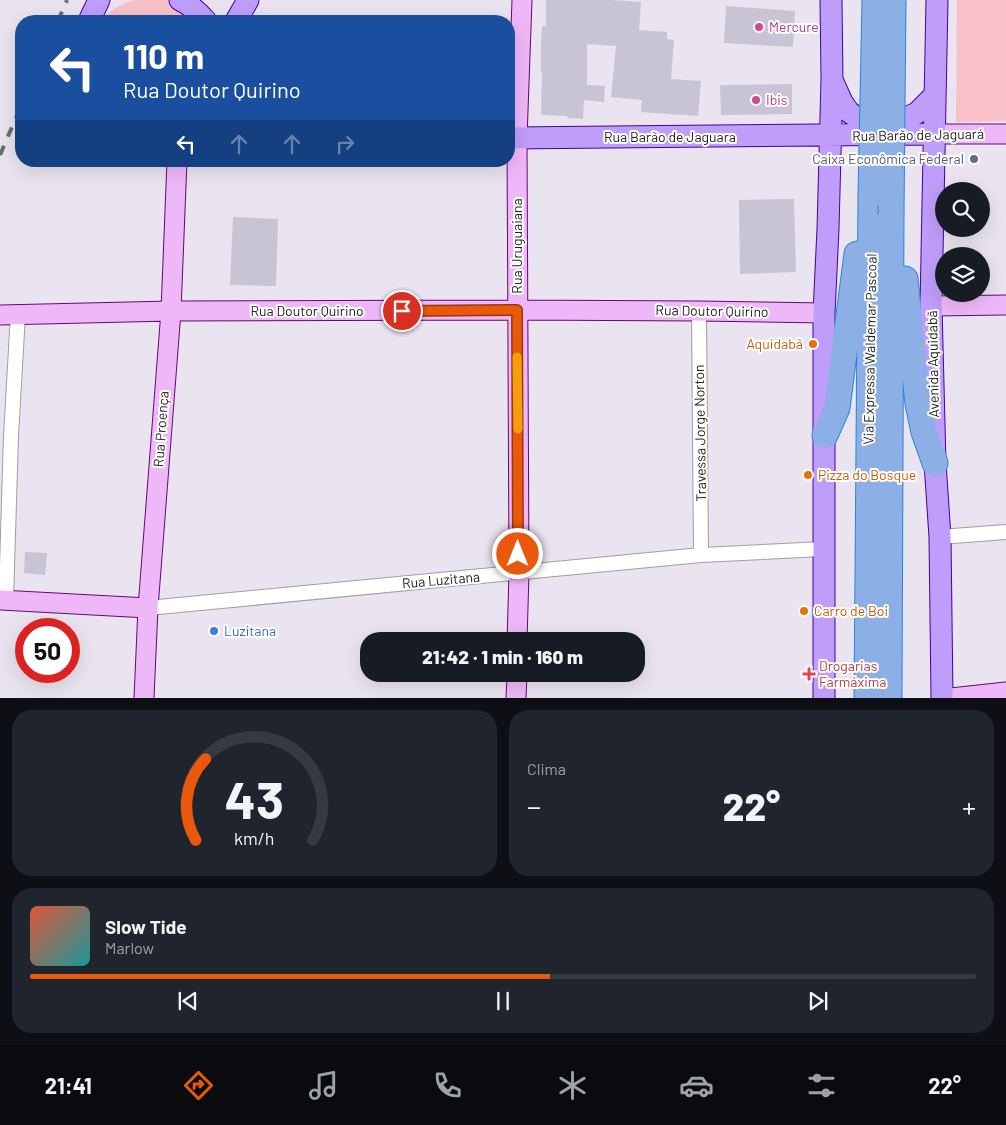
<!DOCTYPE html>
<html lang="pt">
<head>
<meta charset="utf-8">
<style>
	:root { --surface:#171b24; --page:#20242c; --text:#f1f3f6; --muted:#9ea1a6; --line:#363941; --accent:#ea580c }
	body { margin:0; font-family:Barlow,sans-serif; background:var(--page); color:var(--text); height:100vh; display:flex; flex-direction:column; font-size:19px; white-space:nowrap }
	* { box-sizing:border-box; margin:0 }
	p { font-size:16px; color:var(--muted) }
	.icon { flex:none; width:28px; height:28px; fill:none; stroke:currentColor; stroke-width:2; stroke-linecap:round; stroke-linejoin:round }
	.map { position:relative; height:698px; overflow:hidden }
	.panel { display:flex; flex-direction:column; gap:12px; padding:12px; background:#0d0f14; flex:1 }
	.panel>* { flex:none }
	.top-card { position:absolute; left:15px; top:15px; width:500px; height:152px; border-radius:20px; box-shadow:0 5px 20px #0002; background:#1a4fa0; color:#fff; overflow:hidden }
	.controls { position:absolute; left:935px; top:182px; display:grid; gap:10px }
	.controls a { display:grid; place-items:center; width:55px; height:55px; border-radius:50%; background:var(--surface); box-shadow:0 5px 20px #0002; font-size:25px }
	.speed { position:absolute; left:15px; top:618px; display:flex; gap:10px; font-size:25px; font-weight:700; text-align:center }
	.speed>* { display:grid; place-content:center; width:65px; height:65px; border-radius:50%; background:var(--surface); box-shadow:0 5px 20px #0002; line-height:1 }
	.speed .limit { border:8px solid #d22; background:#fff; color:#111 }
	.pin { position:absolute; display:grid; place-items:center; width:42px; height:42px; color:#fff; margin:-21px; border:2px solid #fff; border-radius:50%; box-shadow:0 1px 5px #0007 }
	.me { position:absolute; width:55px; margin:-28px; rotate:0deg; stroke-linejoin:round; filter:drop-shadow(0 0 4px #0008) }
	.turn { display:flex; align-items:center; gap:18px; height:105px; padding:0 25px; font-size:22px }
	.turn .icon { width:65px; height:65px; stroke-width:2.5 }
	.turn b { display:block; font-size:35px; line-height:42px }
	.lanes { display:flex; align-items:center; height:48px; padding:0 25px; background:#0003; justify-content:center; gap:25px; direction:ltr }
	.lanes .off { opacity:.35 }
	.big { font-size:38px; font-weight:800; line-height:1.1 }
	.panel .widget { flex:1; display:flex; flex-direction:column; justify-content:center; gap:8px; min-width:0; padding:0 18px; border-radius:20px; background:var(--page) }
	.panel .dial { align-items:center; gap:0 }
	.dial svg { height:130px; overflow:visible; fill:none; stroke:var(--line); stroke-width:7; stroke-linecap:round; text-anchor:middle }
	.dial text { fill:var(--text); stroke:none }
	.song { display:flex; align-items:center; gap:15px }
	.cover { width:60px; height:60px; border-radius:8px; background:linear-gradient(135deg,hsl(10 70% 55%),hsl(180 70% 35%)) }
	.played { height:5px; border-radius:2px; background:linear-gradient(90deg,var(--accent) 55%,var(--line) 55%) }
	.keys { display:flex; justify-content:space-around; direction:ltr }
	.heat { display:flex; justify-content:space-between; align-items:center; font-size:28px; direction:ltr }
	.panel .tiles { flex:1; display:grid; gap:12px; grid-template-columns:1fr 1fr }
	.widget:last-child { grid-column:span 2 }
	.trip { position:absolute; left:360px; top:632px; width:285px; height:50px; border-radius:20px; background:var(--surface); box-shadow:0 5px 20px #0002; font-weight:800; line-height:50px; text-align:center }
	.tabs { display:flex; height:80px; justify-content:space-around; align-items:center; background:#090b0e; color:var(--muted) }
	.tabs .icon { width:35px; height:35px }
	.tabs .current { color:var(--accent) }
	.tabs b { font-size:22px; color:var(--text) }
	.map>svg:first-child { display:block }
	.park { fill:#f8c1c8 }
	.building { fill:#c8c4d5 }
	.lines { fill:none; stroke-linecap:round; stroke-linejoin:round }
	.street-casing { stroke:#9f9f9f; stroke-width:16 }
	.secondary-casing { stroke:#680673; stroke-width:21 }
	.primary-casing { stroke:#460295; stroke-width:23 }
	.highway-casing { stroke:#2788d7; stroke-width:27 }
	.street { stroke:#fff; stroke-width:14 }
	.secondary { stroke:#eeb8f8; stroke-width:19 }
	.primary { stroke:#bf9dfa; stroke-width:21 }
	.highway { stroke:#8cafe5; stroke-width:25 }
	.rail { stroke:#6c6c6c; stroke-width:4; stroke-dasharray:10 10; stroke-linecap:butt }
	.highway-bridge-casing { stroke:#2788d7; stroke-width:27; stroke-linecap:butt }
	.highway-bridge { stroke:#8cafe5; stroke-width:25 }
	.route-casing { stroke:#983908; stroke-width:12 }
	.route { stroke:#ea580c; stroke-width:9 }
	.slow { stroke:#f59e0b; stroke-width:9 }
	.hotel-dot { fill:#d1479c; stroke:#fff; stroke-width:2 }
	.service-dot { fill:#5c6f8a; stroke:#fff; stroke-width:2 }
	.food-dot { fill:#e8710a; stroke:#fff; stroke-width:2 }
	.shop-dot { fill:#3f7fe0; stroke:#fff; stroke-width:2 }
	.health-dot { fill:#e0444e; stroke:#fff; stroke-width:2 }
	.labels { text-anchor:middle; stroke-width:4; stroke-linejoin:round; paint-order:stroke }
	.hotel-label { font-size:14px; fill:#b23c85; stroke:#fff; text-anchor:start }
	.street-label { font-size:14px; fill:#1e1e1e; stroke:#fff }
	.service-label { font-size:14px; fill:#4e5e75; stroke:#fff; text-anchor:end }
	.food-label { font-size:14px; fill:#c56008; stroke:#fff; text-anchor:start }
	.shop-label { font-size:14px; fill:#366cbe; stroke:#fff; text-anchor:start }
	.health-label { font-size:14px; fill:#be3a42; stroke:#fff; text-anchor:start }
</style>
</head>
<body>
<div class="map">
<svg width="1006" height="698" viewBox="0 0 1006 698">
	<rect width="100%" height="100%" fill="#e9e4ef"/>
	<!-- park -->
	<path class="park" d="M 136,0 L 168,0 L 186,9 L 199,21 L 101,21 C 110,11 122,2 136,0 Z
		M 957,0 L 1006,0 L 1006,121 L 956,122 Z"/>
	<!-- building -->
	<path class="building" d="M 546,0 L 611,0 L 641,2 L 639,30 L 667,32 L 667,39 L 674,40 L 671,79 L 701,81 L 698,116 L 641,112 L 642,100 L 611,97 L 616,46 L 587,44 L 587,85 L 605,86 L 604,102 L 584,100 L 583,119 L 567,118 L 567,116 L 541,115 L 542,73 L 541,73 L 541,45 L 542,26 L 546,26 Z
		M 726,6 L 795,11 L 793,47 L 724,43 Z
		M 792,84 L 792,114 L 721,115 L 720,85 Z
		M 794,199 L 796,272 L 740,274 L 739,200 Z
		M 233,217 L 278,219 L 276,286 L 230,285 Z
		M 25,552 L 47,553 L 45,575 L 24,573 Z"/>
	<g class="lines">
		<!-- street casing -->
		<g class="street-casing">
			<path id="street" d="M 699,311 L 701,555
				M 940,537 L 1006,532
				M 6,600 L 11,436 L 18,314
				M 148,608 L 701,555 L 823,549"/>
		</g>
		<!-- secondary casing -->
		<g class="secondary-casing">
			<path id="secondary" d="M 934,134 L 1006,134
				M 931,306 L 1006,305
				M 0,315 L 171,311 L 517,310 L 699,311 L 824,313
				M 0,600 L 148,608
				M 517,641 L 519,573 L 517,138 L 522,0
				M 144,698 L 148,608 L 171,311 L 177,161
				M 516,698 L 517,674
				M 951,698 L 1006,692"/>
		</g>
		<!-- primary casing -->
		<g class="primary-casing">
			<path id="primary" d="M 180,0 C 191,5 199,13 206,21
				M 937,0 L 931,306 L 935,463 L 940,537 L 942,698
				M 89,21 L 99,0
				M 236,21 L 248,0
				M 833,82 L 842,102 L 849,112 L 859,119 L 898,121 L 917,113 L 935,95
				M 509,138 L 934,134
				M 824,698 L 824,313 L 828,229 L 832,79 L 831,0"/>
		</g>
		<!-- highway casing -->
		<g class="highway-casing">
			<path id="highway" d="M 905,279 L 918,404 L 924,432 L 935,463
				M 825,435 L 837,408 L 857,254
				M 867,698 L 871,195
				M 889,698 L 891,215"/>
		</g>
		<!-- street -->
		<use href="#street" class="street"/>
		<!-- secondary -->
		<use href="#secondary" class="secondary"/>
		<!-- primary -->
		<use href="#primary" class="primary"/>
		<!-- highway -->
		<use href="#highway" class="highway"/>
		<!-- rail -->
		<path class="rail" d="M 58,21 L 67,0
			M 0,155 L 21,106"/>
		<!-- highway-bridge casing -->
		<g class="highway-bridge-casing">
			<path id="highway-bridge" d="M 871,195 L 875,0
				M 891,215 L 893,0"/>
		</g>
		<!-- highway-bridge -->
		<use href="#highway-bridge" class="highway-bridge"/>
	</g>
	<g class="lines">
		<!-- route casing -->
		<g class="route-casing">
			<path id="route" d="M 402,311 L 517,310 L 518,554"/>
		</g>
		<!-- route -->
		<use href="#route" class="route"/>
		<!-- slow -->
		<path class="slow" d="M 517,357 L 518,429"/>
	</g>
	<!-- markers -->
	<g class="hotel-dot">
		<circle cx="759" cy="27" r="5"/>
		<circle cx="756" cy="100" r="5"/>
	</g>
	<circle class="service-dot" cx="974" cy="159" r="5"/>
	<g class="food-dot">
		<circle cx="813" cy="344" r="5"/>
		<circle cx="808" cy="475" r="5"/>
		<circle cx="804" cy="611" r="5"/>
	</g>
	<circle class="shop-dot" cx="214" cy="631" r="5"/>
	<path class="health-dot" d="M806.5 666.5h5v5h5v5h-5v5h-5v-5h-5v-5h5z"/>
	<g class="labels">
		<!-- hotel labels -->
		<g class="hotel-label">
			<text x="769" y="32">Mercure</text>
			<text x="766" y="105">Ibis</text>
		</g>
		<!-- street labels -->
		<g class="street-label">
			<text transform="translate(918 135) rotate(-1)" y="5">Rua Barão de Jaguará</text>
			<text x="670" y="142">Rua Barão de Jaguara</text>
			<text transform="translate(517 246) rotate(-90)" y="5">Rua Uruguaiana</text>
			<text x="307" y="316">Rua Doutor Quirino</text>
			<text transform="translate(712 311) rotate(1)" y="5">Rua Doutor Quirino</text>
			<text transform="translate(870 349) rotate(-89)" y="5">Via Expressa Waldemar Pascoal</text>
			<text transform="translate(933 364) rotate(-91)" y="5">Avenida Aquidabã</text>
			<text transform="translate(161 429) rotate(-86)" y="5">Rua Proença</text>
			<text transform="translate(700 433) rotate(-91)" y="5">Travessa Jorge Norton</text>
			<text transform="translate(441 580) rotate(-5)" y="5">Rua Luzitana</text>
		</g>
		<!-- service labels -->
		<g class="service-label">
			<text x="964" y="164">Caixa Econômica Federal</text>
		</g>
		<!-- food labels -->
		<g class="food-label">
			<text x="803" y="349" text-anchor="end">Aquidabã</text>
			<text x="818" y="480">Pizza do Bosque</text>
			<text x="814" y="616">Carro de Boi</text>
		</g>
		<!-- shop labels -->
		<g class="shop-label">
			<text x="224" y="636">Luzitana</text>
		</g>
		<!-- health labels -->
		<g class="health-label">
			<text x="819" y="671">Drogarias<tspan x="819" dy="16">Farmáxima</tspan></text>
		</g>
	</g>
</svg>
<div class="controls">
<a><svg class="icon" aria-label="search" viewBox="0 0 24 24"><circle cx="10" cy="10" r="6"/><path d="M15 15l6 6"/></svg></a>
<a><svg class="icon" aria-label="layers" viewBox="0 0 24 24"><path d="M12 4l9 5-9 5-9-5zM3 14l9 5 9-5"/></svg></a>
</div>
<div class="speed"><div class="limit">50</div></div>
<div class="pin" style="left:402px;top:311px;background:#d93025"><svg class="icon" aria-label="arrive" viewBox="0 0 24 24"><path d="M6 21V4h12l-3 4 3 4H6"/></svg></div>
<svg class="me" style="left:518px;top:554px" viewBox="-20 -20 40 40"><circle r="17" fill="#ea580c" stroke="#fff" stroke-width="3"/><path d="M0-11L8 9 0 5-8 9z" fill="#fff"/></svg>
<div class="trip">21:42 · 1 min · 160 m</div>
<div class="top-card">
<div class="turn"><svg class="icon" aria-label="left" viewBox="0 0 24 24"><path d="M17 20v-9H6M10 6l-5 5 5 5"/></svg><div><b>110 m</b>Rua Doutor Quirino</div></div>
<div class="lanes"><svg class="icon" aria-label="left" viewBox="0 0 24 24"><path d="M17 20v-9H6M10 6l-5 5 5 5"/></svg><svg class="icon off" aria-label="ahead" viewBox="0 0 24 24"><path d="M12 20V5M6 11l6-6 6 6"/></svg><svg class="icon off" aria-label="ahead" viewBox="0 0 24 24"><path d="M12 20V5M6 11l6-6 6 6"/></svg><svg class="icon off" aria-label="right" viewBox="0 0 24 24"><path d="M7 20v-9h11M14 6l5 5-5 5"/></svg></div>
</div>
</div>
<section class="panel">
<div class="tiles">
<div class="widget dial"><svg viewBox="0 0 100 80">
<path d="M14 69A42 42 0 1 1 86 69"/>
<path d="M14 69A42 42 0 0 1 20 19" stroke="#ea580c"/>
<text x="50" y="56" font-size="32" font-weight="700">43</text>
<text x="50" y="72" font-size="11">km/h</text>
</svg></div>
<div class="widget"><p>Clima</p>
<div class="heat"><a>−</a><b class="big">22°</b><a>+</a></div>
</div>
<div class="widget">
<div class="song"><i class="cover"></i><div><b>Slow Tide</b><p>Marlow</p></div></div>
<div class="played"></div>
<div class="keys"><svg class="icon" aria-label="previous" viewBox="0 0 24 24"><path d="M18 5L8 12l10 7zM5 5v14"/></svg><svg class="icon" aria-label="pause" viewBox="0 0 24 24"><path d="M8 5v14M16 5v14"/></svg><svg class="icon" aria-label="next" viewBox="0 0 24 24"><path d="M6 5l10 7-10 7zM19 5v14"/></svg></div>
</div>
</div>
</section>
<nav class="tabs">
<b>21:41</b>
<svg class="icon current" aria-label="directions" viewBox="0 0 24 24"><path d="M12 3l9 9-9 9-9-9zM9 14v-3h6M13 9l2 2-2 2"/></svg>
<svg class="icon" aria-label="music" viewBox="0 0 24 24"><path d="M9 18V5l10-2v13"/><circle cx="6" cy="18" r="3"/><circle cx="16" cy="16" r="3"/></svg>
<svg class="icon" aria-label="phone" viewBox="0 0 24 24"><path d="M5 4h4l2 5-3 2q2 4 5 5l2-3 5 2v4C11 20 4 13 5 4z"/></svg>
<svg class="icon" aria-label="climate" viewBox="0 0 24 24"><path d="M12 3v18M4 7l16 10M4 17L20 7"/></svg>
<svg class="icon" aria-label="car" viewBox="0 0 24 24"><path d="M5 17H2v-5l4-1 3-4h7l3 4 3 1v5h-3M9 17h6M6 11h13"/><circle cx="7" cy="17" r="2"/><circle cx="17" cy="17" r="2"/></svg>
<svg class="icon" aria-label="filters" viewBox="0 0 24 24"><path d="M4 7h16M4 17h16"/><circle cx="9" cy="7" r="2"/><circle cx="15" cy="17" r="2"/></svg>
<b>22°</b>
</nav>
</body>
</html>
